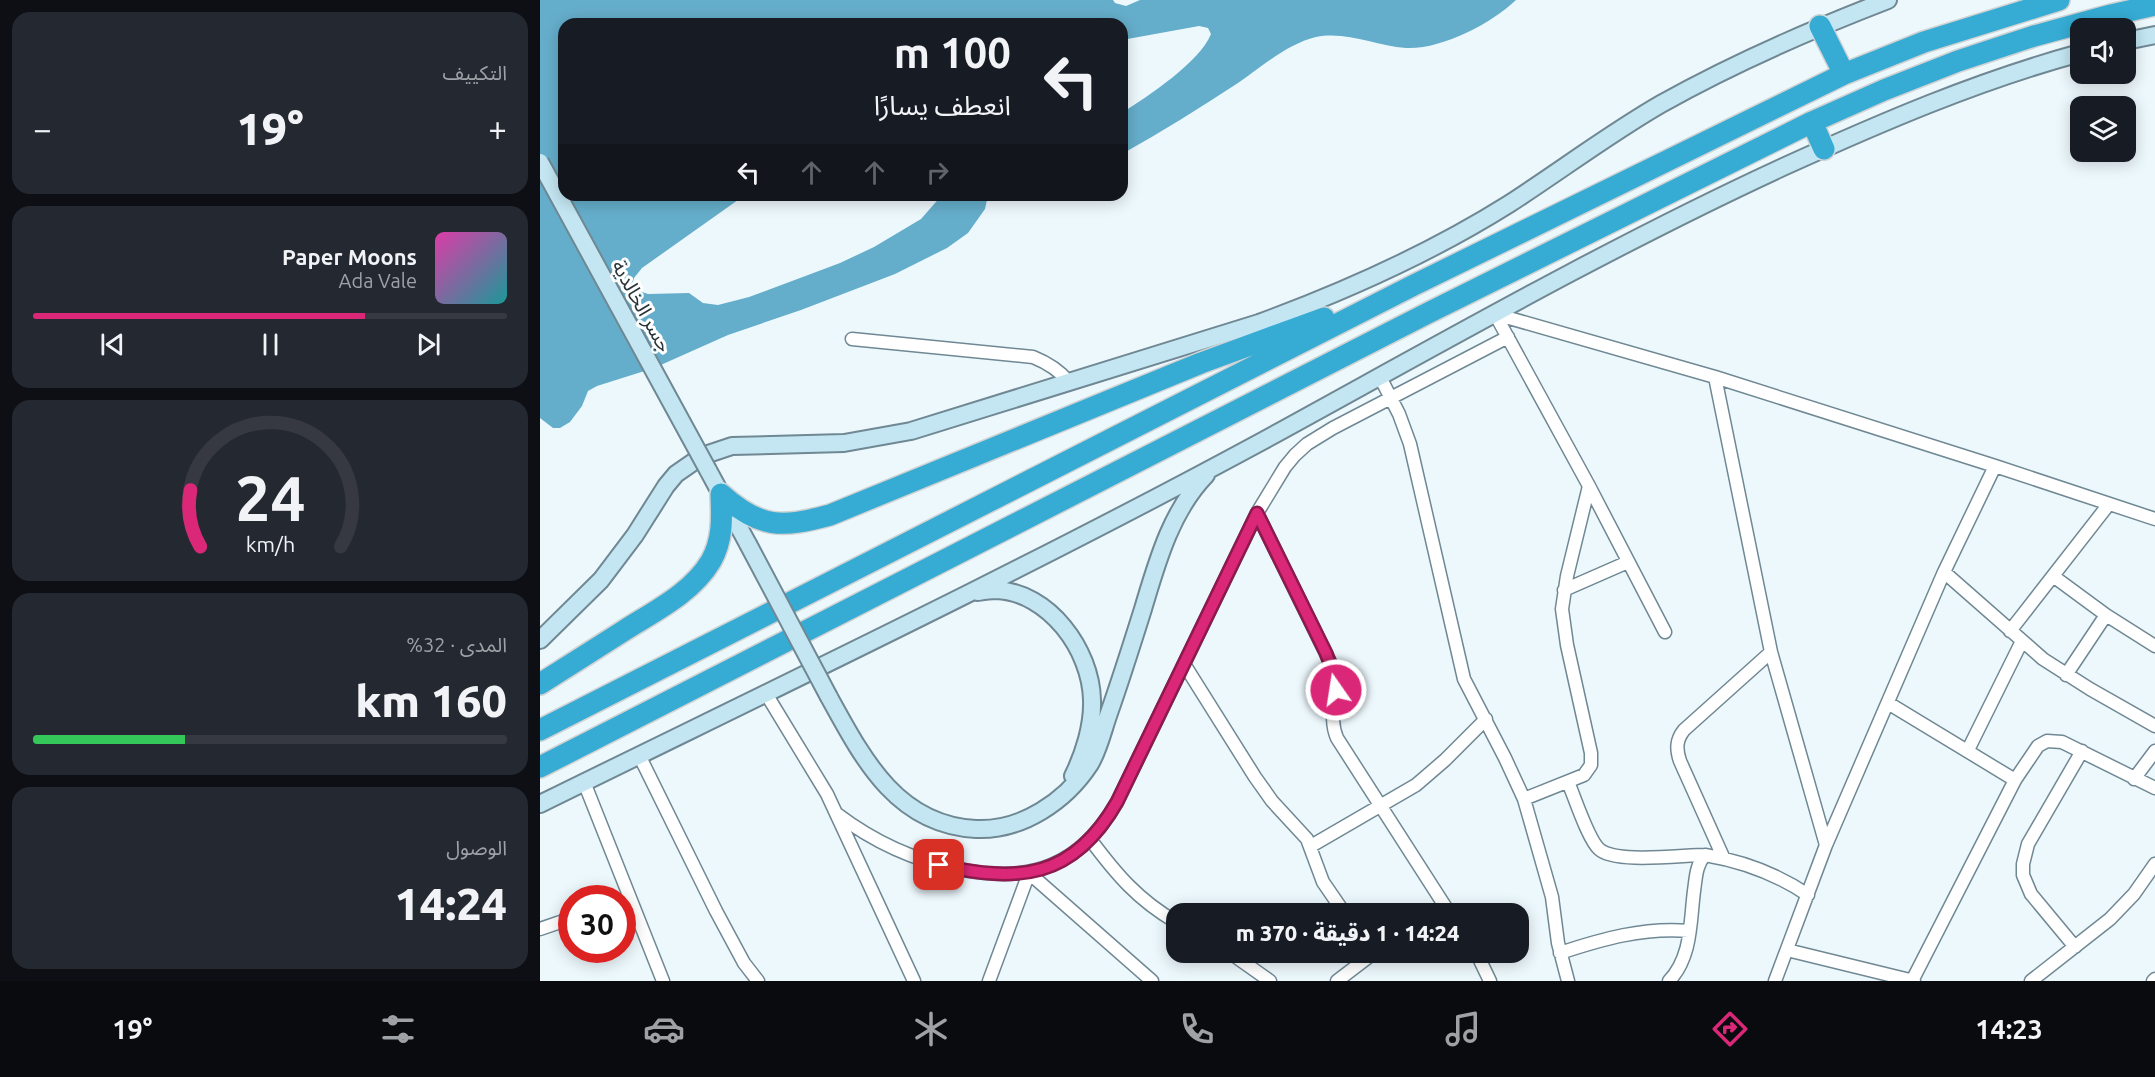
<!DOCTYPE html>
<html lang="ar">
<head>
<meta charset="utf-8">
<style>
	:root { --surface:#171b24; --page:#242831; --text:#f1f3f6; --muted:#9ea1a6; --line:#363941; --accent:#db2777 }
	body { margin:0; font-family:Ubuntu,"Noto Sans Arabic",sans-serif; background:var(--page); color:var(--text); direction:rtl; height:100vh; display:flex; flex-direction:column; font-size:22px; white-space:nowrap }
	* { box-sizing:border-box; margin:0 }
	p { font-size:20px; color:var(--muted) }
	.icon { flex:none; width:33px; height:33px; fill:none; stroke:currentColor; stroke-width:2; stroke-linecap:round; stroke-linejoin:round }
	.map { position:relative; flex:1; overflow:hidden; direction:ltr }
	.side { display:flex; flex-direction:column; gap:12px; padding:12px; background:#0d0f14; width:540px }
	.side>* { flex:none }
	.hud { position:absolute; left:18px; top:18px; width:570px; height:183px; border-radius:18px; box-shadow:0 3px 15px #0003; direction:rtl; background:#171b24; color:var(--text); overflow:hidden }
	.fabs { position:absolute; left:1530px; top:18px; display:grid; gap:12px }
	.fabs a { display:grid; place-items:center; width:66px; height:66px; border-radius:12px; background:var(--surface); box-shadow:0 3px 15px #0003; font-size:30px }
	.speed { position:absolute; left:18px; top:885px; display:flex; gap:12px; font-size:30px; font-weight:700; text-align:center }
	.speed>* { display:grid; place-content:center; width:78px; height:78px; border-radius:50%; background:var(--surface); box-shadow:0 3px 15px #0003; line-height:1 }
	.speed .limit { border:9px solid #d22; background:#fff; color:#111 }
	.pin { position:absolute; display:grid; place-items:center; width:51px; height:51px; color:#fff; margin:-26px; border-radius:12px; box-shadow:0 3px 9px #0006 }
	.me { position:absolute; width:66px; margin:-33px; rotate:347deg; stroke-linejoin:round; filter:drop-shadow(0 0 4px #0008) }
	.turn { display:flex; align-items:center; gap:21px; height:126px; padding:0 18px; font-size:27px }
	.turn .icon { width:78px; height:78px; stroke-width:2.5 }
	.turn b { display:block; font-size:42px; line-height:51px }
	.lanes { display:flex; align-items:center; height:57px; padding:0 18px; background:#0003; justify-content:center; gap:30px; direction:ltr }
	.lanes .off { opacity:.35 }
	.big { font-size:45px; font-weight:800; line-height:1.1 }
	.side .widget { flex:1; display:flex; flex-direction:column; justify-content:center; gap:9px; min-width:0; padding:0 21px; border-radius:18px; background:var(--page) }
	.side .dial { align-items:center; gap:0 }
	.dial svg { height:156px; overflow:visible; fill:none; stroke:var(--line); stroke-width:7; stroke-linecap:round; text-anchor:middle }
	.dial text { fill:var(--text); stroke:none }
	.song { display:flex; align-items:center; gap:18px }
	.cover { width:72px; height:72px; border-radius:9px; background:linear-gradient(135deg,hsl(320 70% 55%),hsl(180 70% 35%)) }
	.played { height:6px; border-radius:3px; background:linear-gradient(90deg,var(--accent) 70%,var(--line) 70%) }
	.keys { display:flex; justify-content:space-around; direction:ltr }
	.heat { display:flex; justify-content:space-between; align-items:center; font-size:33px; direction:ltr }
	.charge { height:9px; border-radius:4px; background:linear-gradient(90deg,#34c759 32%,var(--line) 0) }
	.trip { position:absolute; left:626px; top:903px; width:363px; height:60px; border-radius:18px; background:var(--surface); box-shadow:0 3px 15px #0003; font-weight:800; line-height:60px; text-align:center; direction:rtl }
	.menu { display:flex; height:96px; justify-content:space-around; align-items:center; background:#090b0e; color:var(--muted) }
	.menu .icon { width:42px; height:42px }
	.menu .selected { color:var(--accent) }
	.menu b { font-size:27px; color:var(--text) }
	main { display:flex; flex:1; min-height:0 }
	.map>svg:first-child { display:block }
	.water { fill:#65aecb }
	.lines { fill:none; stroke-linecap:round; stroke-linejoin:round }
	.street-casing { stroke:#6f8893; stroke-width:15 }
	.secondary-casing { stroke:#6f8893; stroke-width:20 }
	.highway-casing { stroke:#d0d2d3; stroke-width:24 }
	.street { stroke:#fff; stroke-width:12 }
	.secondary { stroke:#c3e6f2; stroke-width:16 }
	.highway { stroke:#36acd4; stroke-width:21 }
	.secondary-bridge-casing { stroke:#6f8893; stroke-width:20; stroke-linecap:butt }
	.secondary-bridge { stroke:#c3e6f2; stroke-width:16 }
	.route-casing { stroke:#8e194d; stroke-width:15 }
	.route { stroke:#db2777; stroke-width:10 }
	.labels { text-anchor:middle; stroke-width:6; stroke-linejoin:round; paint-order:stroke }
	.street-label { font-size:20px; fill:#293438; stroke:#fff }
</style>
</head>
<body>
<main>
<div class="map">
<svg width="1615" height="981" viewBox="0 0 1615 981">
	<rect width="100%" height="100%" fill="#edf8fd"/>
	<!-- water -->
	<path class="water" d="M 0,0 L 573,0 L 575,3 L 586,6 L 600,0 L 976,0 C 951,24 900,50 866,48 C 835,46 808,31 776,37 C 747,44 723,66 698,83 C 660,108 621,132 582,154 L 582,113 C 608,96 660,62 671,34 L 668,28 L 659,26 L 582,40 L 582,24 L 24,24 L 24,195 L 205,195 L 102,268 L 94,278 L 92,285 L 96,290 L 108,294 L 149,293 L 163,303 L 178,305 L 209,297 L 300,263 L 334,247 L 381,219 L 402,195 L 448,195 L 445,209 L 428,233 L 407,248 L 355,274 L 261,310 L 188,335 L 114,368 L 57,386 L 48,391 L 42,406 L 30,422 L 20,428 L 13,428 L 0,418 Z"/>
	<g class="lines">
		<!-- street casing -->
		<g class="street-casing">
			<path id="street" d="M 955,314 L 1175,377 L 1455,466 L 1615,519
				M 955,314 L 1049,486 L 1125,632
				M 312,339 L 493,357 C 508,363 519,370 529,382
				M 840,377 L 859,414 L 870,444 L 924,679 L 965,758 L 984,799 L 1012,897 L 1018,943 L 1028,981
				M 1175,377 L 1231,652 L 1286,845
				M 717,513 L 793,668 C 800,692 787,715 797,738 L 910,914
				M 1404,572 L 1503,659 L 1550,689 L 1615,726
				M 1513,576 L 1566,615 L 1615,646
				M 1024,590 L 1088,562
				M 1470,631 L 1569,504
				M 644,664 L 715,777 L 732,801 L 767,839 L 783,882 L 805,914
				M 1526,675 L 1566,615
				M 225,692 L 287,794 L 374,981
				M 1348,703 L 1475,780
				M 1428,750 L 1482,641
				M 99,755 L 176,911 L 204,963 L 218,981
				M 1594,779 L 1615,751
				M 44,782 L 123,981
				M 1028,782 C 1035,798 1048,839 1059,849 C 1075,864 1142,855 1165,855 C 1201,861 1237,874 1268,895
				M 984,799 L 1044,775 L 1051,765 L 1051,753 L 1027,645 L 1022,609 L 1027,576 L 1049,486
				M 297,814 C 334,842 372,860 418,869 C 489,884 540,867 577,802 L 717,513 L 745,467 L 755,455 L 767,444 L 793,428 L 968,337
				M 550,839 C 576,874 598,900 636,922
				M 771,846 L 876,785 L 905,760 L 946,719
				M 1184,859 L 1140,761 C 1136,749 1136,740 1144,730 L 1231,652
				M 0,929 L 32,918
				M 1535,947 L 1491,894 L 1483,875 L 1483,864 L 1488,844 L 1542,751
				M 1247,950 L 1374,981
				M 689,952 L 730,981
				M 936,952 L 950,981
				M 1020,953 C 1062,939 1104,927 1149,931
				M 449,981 L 489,873 L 612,981
				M 797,981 L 835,952
				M 1129,981 C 1152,957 1150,922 1154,891 C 1156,877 1156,865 1165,855
				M 1235,981 L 1286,845 L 1404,572 L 1455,466
				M 1372,981 L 1475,780 L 1498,746 L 1507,741 L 1522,742 L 1615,788
				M 1491,981 L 1570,919 L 1594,894 L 1615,864
				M 1613,981 L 1615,979"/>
		</g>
		<!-- secondary casing -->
		<g class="secondary-casing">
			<path id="secondary" d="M 1586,41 L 1615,35
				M 168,470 L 208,544
				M 438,592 C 444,591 450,590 456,590 C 509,592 551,650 552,700 C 553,725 544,754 533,776
				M 0,640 L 61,580 L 95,535 L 126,486 L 136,474 L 162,456 L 192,446 L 304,443 L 371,431 L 719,323 C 806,291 891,253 969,204 C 1020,171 1069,134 1121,104 C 1194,63 1270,30 1348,0
				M 289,697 C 323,759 357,825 436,829 C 482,831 526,801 550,764 C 559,749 563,730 569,713 C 581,679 592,644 603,609 C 617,562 631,511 666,475
				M 0,804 C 240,686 482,571 717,444 C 891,349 1063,250 1243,167 C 1340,123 1437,81 1540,53"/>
		</g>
		<!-- highway casing -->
		<g class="highway-casing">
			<path id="highway" d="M 1280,26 L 1304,74
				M 1272,122 L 1284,149
				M 181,494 C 220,529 242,528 290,515 L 661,363 L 784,318
				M 0,684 C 28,666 57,648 85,630 C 115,611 152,593 171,561 C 183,540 182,518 181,494
				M 0,730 L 874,285 L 1304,74 L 1384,42 L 1519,0
				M 0,767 L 888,313 L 1272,122 L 1344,90 L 1418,61 L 1494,36 L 1571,15 L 1615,5"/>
		</g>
		<!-- street -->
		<use href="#street" class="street"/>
		<!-- secondary -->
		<use href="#secondary" class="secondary"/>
		<!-- highway -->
		<use href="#highway" class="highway"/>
		<!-- secondary-bridge casing -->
		<g class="secondary-bridge-casing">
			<path id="secondary-bridge" d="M 0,162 L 168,470
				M 208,544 L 289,697"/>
		</g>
		<!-- secondary-bridge -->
		<use href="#secondary-bridge" class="secondary-bridge"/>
	</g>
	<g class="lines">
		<!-- route casing -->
		<g class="route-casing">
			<path id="route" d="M 399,865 C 479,883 533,879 577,802 L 717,513 L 786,653 L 795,677 L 796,690"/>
		</g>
		<!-- route -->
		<use href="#route" class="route"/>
	</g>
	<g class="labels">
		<!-- street labels -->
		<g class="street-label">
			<text transform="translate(102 306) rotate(61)" y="7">جسر الخالدية</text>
		</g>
	</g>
</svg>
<div class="fabs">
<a><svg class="icon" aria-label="sound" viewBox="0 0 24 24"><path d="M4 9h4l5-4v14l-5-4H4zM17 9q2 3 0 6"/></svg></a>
<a><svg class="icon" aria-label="layers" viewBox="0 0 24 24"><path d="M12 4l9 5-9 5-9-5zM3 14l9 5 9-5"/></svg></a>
</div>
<div class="speed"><div class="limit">30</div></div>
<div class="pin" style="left:399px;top:865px;background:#d93025"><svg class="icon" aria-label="arrive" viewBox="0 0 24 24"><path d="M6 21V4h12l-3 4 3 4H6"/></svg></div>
<svg class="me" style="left:796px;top:690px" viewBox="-20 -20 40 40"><circle r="17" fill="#db2777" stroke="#fff" stroke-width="3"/><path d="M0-11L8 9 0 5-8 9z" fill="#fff"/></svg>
<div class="trip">14:24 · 1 دقيقة · 370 m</div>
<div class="hud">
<div class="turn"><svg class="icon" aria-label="left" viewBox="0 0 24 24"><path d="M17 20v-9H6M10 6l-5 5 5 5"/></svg><div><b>100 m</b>انعطف يسارًا</div></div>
<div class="lanes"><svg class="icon" aria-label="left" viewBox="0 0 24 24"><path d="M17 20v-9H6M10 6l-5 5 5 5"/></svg><svg class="icon off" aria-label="ahead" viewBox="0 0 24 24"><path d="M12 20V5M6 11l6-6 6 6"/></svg><svg class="icon off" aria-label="ahead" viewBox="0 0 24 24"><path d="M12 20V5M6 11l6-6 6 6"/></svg><svg class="icon off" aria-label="right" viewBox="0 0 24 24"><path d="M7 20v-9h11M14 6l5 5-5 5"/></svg></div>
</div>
</div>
<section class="side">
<div class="widget"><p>التكييف</p>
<div class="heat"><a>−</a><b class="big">19°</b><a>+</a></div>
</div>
<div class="widget">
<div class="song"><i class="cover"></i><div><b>Paper Moons</b><p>Ada Vale</p></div></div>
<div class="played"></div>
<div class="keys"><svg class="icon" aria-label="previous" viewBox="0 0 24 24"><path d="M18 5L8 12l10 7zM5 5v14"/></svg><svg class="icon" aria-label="pause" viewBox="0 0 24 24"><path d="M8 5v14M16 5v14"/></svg><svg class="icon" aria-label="next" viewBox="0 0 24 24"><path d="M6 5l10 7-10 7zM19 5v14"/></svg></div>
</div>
<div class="widget dial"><svg viewBox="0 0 100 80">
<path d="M14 69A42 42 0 1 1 86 69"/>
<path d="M14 69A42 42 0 0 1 9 40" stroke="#db2777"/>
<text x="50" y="56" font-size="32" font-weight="700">24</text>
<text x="50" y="72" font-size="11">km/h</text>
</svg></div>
<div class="widget"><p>المدى · 32%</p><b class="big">160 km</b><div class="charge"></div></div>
<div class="widget"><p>الوصول</p><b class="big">14:24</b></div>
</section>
</main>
<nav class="menu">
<b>14:23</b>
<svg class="icon selected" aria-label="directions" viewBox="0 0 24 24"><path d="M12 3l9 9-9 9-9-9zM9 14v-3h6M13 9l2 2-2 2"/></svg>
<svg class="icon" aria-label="music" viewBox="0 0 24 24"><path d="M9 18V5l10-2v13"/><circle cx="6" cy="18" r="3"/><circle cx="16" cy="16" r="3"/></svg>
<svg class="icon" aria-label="phone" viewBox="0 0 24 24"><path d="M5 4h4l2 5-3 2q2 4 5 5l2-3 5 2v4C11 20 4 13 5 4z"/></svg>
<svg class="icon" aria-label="climate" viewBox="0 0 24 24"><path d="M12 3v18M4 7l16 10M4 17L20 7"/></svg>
<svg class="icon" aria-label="car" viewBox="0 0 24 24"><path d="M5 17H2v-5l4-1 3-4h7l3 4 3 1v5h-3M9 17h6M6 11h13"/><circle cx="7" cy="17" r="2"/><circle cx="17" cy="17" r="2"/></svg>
<svg class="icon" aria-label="filters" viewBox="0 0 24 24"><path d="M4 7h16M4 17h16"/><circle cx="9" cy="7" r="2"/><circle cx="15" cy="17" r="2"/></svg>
<b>19°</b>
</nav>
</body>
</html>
